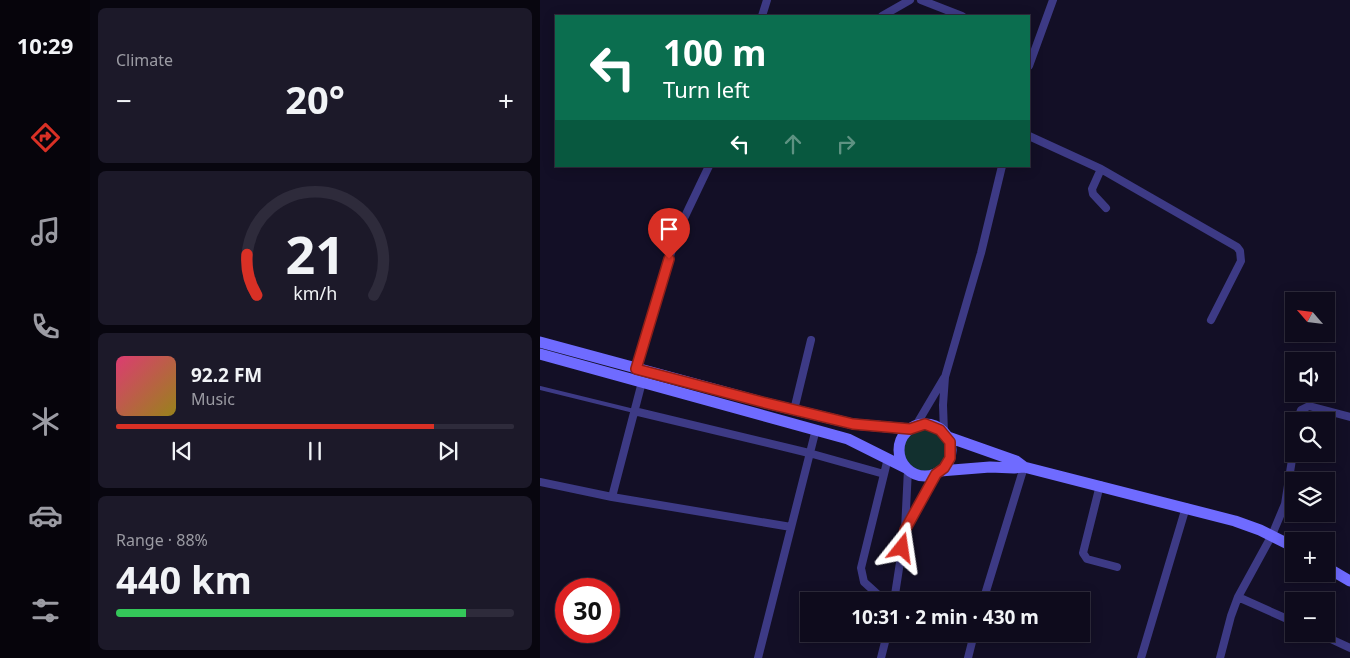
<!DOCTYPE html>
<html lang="en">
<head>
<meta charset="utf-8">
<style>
	:root { --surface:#0e0b1c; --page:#1c1929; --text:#f1f3f6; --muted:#9b9ba3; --line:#2e2b3b; --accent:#d93025 }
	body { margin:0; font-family:"Noto Sans",sans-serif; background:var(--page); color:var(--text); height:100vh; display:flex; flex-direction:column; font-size:19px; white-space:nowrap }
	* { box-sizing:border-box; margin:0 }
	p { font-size:16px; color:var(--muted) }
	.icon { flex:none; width:28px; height:28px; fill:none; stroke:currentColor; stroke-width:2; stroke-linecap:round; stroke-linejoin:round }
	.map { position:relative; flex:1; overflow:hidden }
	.panel { display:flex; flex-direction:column; gap:8px; padding:8px; background:#08060f; width:450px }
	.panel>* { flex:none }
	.top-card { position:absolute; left:15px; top:15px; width:475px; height:152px; border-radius:0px; box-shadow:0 2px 12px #0003,0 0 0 1px var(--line); background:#0b6e4f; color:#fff; overflow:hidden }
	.needle { width:32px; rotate:298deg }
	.buttons { position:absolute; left:745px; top:292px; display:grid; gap:10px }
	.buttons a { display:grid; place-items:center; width:50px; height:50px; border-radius:0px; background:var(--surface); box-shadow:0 2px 12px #0003,0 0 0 1px var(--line); font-size:25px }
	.speed { position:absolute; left:15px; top:578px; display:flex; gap:10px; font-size:25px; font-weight:700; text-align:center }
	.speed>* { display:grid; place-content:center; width:65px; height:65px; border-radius:50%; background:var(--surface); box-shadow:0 2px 12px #0003,0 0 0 1px var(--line); line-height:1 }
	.speed .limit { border:8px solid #d22; background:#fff; color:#111 }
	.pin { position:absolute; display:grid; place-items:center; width:42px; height:42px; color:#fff; margin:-51px -21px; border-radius:50% 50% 50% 0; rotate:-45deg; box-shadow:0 0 5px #0007 }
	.pin .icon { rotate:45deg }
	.me { position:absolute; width:55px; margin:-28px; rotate:15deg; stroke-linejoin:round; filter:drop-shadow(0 0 4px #0008) }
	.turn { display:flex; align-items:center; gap:18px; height:105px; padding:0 25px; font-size:22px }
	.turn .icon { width:65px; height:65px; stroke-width:2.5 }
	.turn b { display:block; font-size:35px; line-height:42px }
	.lanes { display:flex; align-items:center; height:48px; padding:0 25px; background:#0003; justify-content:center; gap:25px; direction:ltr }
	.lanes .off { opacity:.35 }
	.big { font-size:38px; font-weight:700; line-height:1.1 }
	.panel .card { flex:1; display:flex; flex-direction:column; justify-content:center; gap:8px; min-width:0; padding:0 18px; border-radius:8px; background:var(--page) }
	.panel .dial { align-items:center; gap:0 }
	.dial svg { height:130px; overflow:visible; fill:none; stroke:var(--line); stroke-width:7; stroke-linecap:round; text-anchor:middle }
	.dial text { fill:var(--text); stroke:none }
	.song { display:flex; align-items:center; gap:15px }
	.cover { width:60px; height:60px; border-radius:8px; background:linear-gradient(135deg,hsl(340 70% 55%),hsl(50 70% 35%)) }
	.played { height:5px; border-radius:2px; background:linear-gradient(90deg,var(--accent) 80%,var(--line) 80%) }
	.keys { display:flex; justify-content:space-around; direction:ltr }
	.heat { display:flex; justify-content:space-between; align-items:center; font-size:28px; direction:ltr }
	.charge { height:8px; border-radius:4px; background:linear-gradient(90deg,#34c759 88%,var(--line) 0) }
	.trip { position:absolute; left:260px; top:592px; width:290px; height:50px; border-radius:0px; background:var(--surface); box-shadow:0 2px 12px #0003,0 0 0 1px var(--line); font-weight:700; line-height:50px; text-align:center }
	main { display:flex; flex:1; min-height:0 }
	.menu { display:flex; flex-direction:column; width:90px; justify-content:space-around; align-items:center; background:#06040b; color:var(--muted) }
	.menu .icon { width:35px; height:35px }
	.menu .active { color:var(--accent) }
	.menu b { font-size:22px; color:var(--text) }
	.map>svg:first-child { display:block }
	.green { fill:#12302f }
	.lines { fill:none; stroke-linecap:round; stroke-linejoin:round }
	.lane { stroke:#3d3a85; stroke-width:4 }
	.street { stroke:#3d3a85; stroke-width:8 }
	.secondary { stroke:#6f6bff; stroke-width:11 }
	.route-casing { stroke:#8d1f18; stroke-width:12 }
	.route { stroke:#d93025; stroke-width:9 }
</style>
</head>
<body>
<main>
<nav class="menu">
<b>10:29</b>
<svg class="icon active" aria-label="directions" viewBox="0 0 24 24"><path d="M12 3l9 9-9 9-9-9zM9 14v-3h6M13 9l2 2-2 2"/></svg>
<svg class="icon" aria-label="music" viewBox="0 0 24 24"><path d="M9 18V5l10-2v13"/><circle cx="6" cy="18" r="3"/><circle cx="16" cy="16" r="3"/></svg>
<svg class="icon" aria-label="phone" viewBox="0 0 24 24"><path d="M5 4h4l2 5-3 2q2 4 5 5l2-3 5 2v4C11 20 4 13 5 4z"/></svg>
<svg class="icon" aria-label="climate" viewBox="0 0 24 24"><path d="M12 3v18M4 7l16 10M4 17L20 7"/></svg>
<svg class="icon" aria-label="car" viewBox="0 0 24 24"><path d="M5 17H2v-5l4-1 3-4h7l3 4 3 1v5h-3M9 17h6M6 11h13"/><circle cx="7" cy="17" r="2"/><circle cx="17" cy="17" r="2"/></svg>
<svg class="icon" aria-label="filters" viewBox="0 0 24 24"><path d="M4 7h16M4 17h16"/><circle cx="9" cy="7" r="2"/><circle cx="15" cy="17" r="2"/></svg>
</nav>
<section class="panel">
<div class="card"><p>Climate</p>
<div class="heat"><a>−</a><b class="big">20°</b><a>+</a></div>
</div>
<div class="card dial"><svg viewBox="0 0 100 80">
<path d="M14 69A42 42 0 1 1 86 69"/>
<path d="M14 69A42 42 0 0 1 8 44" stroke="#d93025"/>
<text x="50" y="56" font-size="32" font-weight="700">21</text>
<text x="50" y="72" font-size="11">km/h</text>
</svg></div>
<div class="card">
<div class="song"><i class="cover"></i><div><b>92.2 FM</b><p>Music</p></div></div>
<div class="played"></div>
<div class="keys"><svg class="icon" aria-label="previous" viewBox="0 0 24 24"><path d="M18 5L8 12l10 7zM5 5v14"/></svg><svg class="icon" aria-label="pause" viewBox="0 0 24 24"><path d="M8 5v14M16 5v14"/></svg><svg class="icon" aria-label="next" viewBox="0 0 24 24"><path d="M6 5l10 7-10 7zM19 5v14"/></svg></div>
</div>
<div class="card"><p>Range · 88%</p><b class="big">440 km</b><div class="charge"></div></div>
</section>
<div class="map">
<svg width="810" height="658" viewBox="0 0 810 658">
	<rect width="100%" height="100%" fill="#130f26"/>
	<!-- green -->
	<path class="green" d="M364 450a21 21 0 1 1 42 0a21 21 0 1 1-42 0Z"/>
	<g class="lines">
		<!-- lane -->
		<path class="lane" d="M 0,388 L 94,411"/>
		<!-- street -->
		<path class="street" d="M 381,0 L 422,16
			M 222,16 L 227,0
			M 342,16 L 370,0
			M 489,66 L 513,0
			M 489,136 L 561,169 L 697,247 L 700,251 L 701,261 L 671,320
			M 561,169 L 552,189 L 553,194 L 566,208
			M 96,369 L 137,233 L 169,166
			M 254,410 L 271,340
			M 94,411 L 269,453 L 344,474
			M 757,421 L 761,410 L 769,406 L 810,417
			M 375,427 L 404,378
			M 404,433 L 403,405 L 405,377 L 441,253 L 462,166
			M 0,482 L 72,497 L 251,527
			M 560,485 L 543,553 L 547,559 L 577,567
			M 72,497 L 102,382
			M 366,529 L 396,474
			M 698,597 L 754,622
			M 345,601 L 324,582 L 321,568 L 348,458
			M 354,601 L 365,530 L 368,469
			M 371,601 L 387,601
			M 443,601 L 484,467
			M 780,634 L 810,648
			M 218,658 L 276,429
			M 341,658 L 347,634
			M 428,658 L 434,634
			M 601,658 L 646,507
			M 680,658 L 691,616 L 698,597 L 732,535 L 745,504 L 754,447"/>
		<!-- secondary -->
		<path class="secondary" d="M 0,342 L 222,402 L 313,424 L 370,429
			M 0,354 L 308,439 L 366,468
			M359 450a26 26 0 1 1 52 0a26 26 0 1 1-52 0Z
			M 408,437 L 476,461 L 484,467 L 695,521 L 720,530 L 754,547
			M 400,471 L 450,467 L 474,468 L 484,467
			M 786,567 L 810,581"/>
	</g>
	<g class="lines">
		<!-- route casing -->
		<g class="route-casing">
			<path id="route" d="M 129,259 L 96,369 L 222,402 L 313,424 L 370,429 L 385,424 L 400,430 L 410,442 L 410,458 L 404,468 L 396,474 L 365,530 L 362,548"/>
		</g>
		<!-- route -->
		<use href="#route" class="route"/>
	</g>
</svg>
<div class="buttons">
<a><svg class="needle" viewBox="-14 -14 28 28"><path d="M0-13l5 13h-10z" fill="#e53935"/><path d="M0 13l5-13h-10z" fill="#9b9ba3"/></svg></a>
<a><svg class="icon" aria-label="sound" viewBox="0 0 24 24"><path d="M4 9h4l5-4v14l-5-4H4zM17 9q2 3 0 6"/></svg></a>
<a><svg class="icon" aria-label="search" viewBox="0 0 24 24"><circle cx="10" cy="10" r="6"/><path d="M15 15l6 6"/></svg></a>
<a><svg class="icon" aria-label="layers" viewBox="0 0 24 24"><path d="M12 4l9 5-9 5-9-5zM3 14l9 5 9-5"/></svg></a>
<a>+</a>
<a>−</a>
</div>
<div class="speed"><div class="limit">30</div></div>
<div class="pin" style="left:129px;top:259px;background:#d93025"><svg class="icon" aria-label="arrive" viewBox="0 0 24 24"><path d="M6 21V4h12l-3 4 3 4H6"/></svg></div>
<svg class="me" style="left:362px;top:548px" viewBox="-20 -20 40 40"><path d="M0-17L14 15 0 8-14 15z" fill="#d93025" stroke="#fff" stroke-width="4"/></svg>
<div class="trip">10:31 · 2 min · 430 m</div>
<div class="top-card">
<div class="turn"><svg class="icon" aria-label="left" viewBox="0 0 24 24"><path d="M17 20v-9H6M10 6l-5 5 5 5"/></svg><div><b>100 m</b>Turn left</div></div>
<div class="lanes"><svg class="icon" aria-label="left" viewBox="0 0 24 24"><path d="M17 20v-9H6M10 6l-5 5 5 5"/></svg><svg class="icon off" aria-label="ahead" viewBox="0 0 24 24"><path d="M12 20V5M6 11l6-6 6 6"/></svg><svg class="icon off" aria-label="right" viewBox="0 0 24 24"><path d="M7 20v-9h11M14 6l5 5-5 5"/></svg></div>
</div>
</div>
</main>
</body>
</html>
